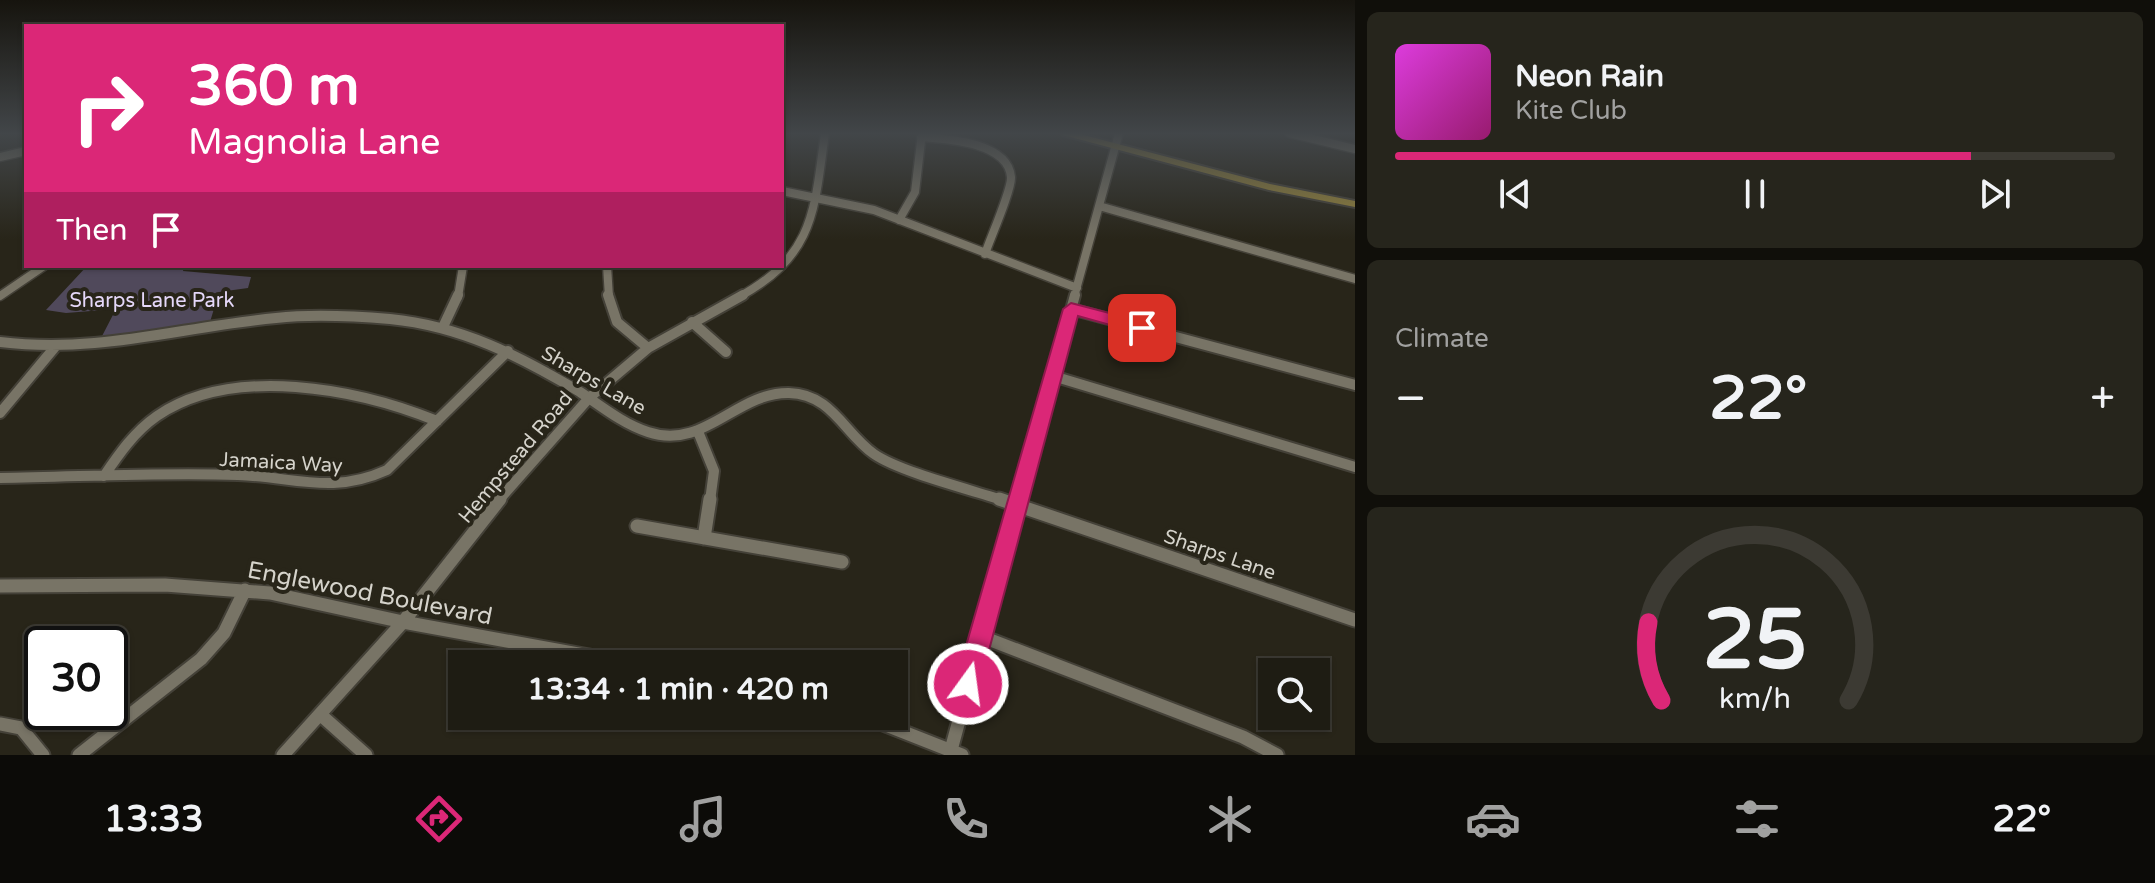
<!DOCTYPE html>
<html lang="en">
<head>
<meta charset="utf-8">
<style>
	:root { --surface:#1e1c13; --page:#26251c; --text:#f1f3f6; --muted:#a1a1a0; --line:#3c3a33; --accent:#db2777 }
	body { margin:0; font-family:"Varela Round",sans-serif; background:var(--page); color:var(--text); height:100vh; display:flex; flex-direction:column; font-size:30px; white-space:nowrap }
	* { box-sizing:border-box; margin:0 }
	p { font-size:26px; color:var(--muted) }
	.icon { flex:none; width:44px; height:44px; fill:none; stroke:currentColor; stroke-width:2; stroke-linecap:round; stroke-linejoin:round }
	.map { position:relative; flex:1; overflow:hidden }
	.details { display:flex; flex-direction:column; gap:12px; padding:12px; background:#100f0a; width:800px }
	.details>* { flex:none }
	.guide { position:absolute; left:24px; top:24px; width:760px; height:244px; border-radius:0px; box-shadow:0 2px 6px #0004,0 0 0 2px var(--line); background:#db2777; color:#fff; overflow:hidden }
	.controls { position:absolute; left:1258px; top:658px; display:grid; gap:16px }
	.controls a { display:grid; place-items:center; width:72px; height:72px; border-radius:0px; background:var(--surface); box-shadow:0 2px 6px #0004,0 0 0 2px var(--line); font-size:40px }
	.speed { position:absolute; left:24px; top:626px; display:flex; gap:16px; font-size:40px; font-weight:700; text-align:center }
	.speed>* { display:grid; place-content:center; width:104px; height:104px; border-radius:50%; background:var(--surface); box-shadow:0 2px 6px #0004,0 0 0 2px var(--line); line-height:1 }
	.speed .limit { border:4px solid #111; border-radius:12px; background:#fff; color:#111 }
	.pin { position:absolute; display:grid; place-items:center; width:68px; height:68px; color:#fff; margin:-34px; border-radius:16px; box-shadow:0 4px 12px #0006 }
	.me { position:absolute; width:88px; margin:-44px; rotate:14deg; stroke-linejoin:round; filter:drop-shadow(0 0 6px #0008) }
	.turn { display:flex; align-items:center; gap:28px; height:168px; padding:0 32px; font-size:36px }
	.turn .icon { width:104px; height:104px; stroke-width:2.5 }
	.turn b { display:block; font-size:56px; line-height:68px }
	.then { display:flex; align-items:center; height:76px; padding:0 32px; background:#0003; gap:16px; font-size:30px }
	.big { font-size:60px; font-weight:700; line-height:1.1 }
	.details .tile { flex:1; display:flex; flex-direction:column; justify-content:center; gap:12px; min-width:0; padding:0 28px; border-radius:12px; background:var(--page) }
	.details .dial { align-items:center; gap:0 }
	.dial svg { height:208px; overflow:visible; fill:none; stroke:var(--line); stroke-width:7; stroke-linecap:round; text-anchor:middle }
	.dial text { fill:var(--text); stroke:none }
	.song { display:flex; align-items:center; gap:24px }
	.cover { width:96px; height:96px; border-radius:12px; background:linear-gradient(135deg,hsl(300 70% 55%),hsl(320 70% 35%)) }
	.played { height:8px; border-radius:4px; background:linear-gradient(90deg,var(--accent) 80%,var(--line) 80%) }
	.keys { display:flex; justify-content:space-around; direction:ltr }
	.heat { display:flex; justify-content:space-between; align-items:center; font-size:44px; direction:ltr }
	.trip { position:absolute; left:448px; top:650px; width:460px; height:80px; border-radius:0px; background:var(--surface); box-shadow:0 2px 6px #0004,0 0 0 2px var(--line); font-weight:700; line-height:80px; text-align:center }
	.tab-bar { display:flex; height:128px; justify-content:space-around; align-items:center; background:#0c0b08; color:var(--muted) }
	.tab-bar .icon { width:56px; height:56px }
	.tab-bar .on { color:var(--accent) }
	.tab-bar b { font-size:36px; color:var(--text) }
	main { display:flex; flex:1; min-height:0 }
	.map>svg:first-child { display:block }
	.green { fill:#50495b }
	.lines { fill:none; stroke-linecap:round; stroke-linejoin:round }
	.minor-far2-casing { stroke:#444138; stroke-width:11 }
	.minor-far1-casing { stroke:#444138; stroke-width:14 }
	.minor-casing { stroke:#444138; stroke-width:17 }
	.major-casing { stroke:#444138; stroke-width:4 }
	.minor-far2 { stroke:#787466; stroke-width:8 }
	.minor-far1 { stroke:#787466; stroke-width:10 }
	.minor { stroke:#787466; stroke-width:13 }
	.major { fill:#96843b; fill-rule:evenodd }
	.route { fill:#db2777; stroke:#8e194d; stroke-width:2 }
	.labels { text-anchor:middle; stroke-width:8; stroke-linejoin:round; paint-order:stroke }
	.park-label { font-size:20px; fill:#e5d8f9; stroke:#282519 }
	.street-label { font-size:20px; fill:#d5d3cb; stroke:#282519 }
	.near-street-label { font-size:24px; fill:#d5d3cb; stroke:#282519 }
</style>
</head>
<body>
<main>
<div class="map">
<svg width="1355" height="755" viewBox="0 0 1355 755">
	<rect width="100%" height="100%" fill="#282519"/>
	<!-- green -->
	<path class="green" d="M 87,266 L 184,266 L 183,271 L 251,277 L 248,288 L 219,292 L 210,322 L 100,340 L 116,309 L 66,313 L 46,310 Z"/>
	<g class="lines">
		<!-- minor-far2 casing -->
		<g class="minor-far2-casing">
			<path id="minor-far2" d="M 1289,133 L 1355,149
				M 921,137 C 947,139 1008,142 1011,177 C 1012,189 990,239 985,254
				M 0,157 L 26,151
				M 782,191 L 874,210 L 1077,288
				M 1099,206 L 1355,279
				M 899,220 L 915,192 L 922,133
				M 607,266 L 609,297
				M 0,296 L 44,266
				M 458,297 L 463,266
				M 739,297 C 815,255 814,211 825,133
				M 1074,297 L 1119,133"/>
		</g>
		<!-- minor-far1 casing -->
		<g class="minor-far1-casing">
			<path id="minor-far1" d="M 608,295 L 617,322 L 648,348
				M 1071,309 L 1355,385
				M 692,322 L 726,352
				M 443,327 L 458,295
				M 0,342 C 99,354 179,327 276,318 C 313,314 353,316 390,319 C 462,326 519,356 580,392 C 601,406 623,424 648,432 C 704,451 736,392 789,393 C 832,394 844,433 874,454 C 900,472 972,490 1005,501
				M 1053,376 L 1355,467
				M 0,413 L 55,347
				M 699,434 L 714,471 L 710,501
				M 104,476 C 119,454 134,432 157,416 C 233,364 358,389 437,421
				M 0,478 C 79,477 159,472 238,475 C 295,477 332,495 387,470 L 508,351
				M 498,501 L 589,398 L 648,348 L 743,295
				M 1019,501 L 1075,295"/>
		</g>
		<!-- minor casing -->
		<g class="minor-casing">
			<path id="minor" d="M 999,499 L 1355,620
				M 637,526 L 842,562
				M 704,538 L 710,499
				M 0,586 L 165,585 L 270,593 L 403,622 L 633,664
				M 980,636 L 1243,737 L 1277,755
				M 322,716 L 366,755
				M 863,716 L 962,755
				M 0,724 L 21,728 L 43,755
				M 951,750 L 1019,499
				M 79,755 L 201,659 L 224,633 L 245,590
				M 283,755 L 403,622 L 500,499"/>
		</g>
		<!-- major casing -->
		<g class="major-casing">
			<path id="major" d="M 1062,133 L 1076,133 L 1270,184 L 1355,201 L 1355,207 L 1269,190 L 1063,135 Z"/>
		</g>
		<!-- minor-far2 -->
		<use href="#minor-far2" class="minor-far2"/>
		<!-- minor-far1 -->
		<use href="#minor-far1" class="minor-far1"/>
		<!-- minor -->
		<use href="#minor" class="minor"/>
		<!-- major -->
		<use href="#major" class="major"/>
	</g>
	<!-- sky -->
	<linearGradient id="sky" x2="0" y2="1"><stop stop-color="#16140e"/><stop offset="0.56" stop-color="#424649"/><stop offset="1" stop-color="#424649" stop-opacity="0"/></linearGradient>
	<rect width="1355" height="239" fill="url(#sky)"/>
	<!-- route -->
	<path class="route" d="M 1071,303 L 1148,323 L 1150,328 L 1142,334 L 1078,316 L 980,684 L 976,693 L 968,697 L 959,693 L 955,684 L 1063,309 Z"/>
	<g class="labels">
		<!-- park labels -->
		<g class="park-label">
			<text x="152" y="307">Sharps Lane Park</text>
		</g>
		<!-- street labels -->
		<g class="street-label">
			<text transform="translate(594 380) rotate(30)" y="7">Sharps Lane</text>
			<text transform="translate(515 457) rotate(-50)" y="7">Hempstead Road</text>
			<text transform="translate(281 462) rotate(3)" y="7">Jamaica Way</text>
			<text transform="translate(1220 554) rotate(19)" y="7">Sharps Lane</text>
		</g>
		<!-- near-street labels -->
		<g class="near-street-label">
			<text transform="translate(370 593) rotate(11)" y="8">Englewood Boulevard</text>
		</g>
	</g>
</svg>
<div class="controls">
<a><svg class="icon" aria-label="search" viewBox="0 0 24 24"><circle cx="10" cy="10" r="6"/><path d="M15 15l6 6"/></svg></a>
</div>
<div class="speed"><div class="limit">30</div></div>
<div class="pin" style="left:1142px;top:328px;background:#d93025"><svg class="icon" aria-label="arrive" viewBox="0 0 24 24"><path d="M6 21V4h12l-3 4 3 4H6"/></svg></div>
<svg class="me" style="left:968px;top:684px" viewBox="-20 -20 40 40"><circle r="17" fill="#db2777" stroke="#fff" stroke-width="3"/><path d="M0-11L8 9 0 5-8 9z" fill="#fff"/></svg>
<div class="trip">13:34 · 1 min · 420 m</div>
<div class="guide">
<div class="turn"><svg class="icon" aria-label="right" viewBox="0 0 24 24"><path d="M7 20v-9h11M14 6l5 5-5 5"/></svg><div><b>360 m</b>Magnolia Lane</div></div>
<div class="then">Then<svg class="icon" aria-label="arrive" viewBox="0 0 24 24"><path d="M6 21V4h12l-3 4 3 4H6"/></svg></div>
</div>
</div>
<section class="details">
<div class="tile">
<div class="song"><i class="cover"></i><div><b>Neon Rain</b><p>Kite Club</p></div></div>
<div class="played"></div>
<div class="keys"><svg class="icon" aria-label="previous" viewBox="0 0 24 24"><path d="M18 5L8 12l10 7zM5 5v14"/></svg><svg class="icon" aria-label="pause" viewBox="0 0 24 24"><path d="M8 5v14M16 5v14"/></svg><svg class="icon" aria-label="next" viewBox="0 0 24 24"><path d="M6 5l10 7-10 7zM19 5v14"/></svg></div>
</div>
<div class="tile"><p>Climate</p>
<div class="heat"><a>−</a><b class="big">22°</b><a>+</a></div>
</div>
<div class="tile dial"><svg viewBox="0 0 100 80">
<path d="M14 69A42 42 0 1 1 86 69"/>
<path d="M14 69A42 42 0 0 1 9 39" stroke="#db2777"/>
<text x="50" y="56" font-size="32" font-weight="700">25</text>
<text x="50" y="72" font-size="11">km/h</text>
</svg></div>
</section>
</main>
<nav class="tab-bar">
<b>13:33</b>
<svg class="icon on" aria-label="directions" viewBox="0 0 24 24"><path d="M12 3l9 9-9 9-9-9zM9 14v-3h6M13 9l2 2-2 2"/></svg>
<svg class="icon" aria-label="music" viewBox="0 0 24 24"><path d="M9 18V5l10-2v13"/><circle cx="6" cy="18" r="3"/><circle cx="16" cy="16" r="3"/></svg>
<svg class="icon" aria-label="phone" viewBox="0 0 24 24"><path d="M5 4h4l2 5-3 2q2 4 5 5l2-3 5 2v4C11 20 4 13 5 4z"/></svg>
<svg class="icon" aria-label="climate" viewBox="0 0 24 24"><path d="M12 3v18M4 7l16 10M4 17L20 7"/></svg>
<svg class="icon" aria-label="car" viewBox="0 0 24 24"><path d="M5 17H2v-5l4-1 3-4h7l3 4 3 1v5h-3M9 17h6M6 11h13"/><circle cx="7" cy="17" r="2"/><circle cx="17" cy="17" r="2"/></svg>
<svg class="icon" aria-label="filters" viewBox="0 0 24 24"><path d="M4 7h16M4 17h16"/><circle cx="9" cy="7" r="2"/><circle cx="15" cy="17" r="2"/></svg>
<b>22°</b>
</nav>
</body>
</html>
